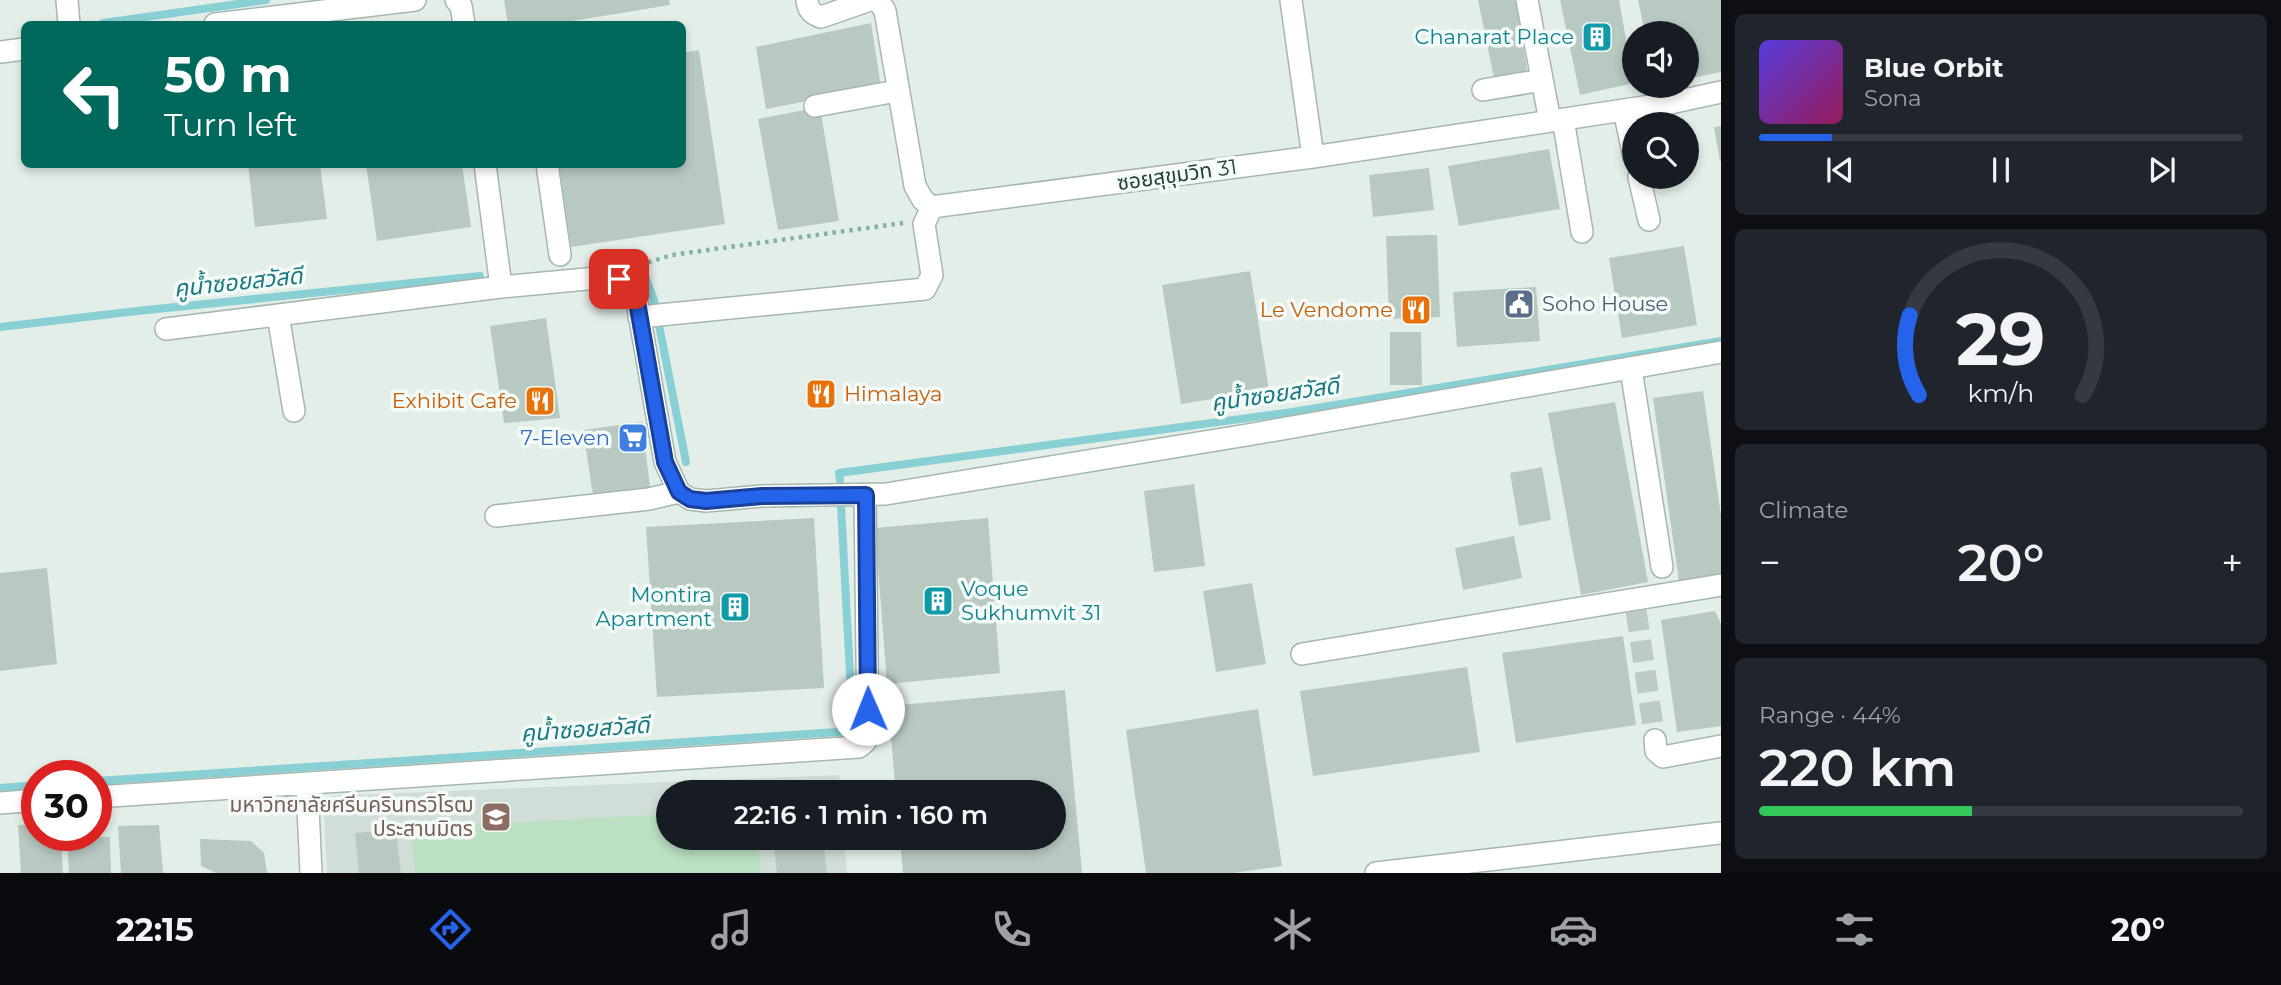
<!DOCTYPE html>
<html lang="en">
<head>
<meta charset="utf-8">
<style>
	:root { --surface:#171b24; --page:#20242c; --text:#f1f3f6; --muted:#9ea1a6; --line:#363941; --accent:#2563eb }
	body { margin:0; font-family:Montserrat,"Noto Sans Thai",sans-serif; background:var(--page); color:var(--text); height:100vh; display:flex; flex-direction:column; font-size:26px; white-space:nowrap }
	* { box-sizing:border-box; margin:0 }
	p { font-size:23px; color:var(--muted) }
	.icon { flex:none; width:38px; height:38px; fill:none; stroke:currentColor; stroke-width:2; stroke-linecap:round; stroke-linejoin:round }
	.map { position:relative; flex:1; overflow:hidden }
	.details { display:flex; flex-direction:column; gap:14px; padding:14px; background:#0d0f14; width:560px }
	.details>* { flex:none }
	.top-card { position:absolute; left:21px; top:21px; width:665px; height:147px; border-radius:10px; box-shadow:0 4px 10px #0003; background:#00695c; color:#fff; overflow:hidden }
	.tools { position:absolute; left:1622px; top:21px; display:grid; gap:14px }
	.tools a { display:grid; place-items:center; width:77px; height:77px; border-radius:50%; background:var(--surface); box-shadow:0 4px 10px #0003; font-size:35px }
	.speed { position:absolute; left:21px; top:760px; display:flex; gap:14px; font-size:35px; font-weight:700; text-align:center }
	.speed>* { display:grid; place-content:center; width:91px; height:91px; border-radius:50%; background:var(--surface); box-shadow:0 4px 10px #0003; line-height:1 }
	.speed .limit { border:10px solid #d22; background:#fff; color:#111 }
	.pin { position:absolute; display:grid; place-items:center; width:60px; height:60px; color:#fff; margin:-30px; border-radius:14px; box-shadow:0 4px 10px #0006 }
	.me { position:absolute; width:77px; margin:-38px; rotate:359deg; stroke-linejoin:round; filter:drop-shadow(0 0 5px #0008) }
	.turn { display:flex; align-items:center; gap:24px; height:147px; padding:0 28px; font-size:32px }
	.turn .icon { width:91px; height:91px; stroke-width:2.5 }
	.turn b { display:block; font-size:49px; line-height:60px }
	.big { font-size:52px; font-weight:600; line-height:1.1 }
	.details .widget { flex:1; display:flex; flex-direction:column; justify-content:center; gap:10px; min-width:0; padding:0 24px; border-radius:10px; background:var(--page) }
	.details .dial { align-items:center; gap:0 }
	.dial svg { height:182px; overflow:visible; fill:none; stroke:var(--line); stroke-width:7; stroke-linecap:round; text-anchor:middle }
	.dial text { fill:var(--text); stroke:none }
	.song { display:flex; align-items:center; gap:21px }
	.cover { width:84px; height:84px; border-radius:10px; background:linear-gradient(135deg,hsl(250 70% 55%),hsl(330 70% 35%)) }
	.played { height:7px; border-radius:4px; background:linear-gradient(90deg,var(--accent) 15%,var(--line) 15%) }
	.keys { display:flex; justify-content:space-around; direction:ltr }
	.heat { display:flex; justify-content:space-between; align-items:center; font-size:38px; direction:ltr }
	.charge { height:10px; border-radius:5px; background:linear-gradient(90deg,#34c759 44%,var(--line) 0) }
	.trip { position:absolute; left:656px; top:780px; width:410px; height:70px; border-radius:35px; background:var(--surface); box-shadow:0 4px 10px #0003; font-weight:600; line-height:70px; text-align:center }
	.tabs { display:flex; height:112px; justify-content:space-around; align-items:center; background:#090b0e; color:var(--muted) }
	.tabs .icon { width:49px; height:49px }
	.tabs .current { color:var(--accent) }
	.tabs b { font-size:32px; color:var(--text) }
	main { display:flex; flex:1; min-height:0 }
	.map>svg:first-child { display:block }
	.built { fill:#d1ded7 }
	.green { fill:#bbe0c2 }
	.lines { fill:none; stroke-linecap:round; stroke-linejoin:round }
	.stream { stroke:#89d0d5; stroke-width:8 }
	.building { fill:#b8c9c1 }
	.minor-tunnel { stroke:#bccbc4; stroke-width:21; stroke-dasharray:21 10; stroke-linecap:butt }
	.minor-casing { stroke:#a5b7af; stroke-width:24 }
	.path { stroke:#82b3a0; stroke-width:4.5; stroke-dasharray:3.5 5; stroke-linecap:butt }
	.minor { stroke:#fff; stroke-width:21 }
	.route-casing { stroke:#184099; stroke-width:18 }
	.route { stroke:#2563eb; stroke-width:12 }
	.labels { text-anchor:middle; stroke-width:7; stroke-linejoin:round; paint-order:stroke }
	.culture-label { font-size:21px; fill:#0d838f; stroke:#f4faf7; text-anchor:end }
	.street-label { font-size:21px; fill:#224136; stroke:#f4faf7 }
	.service-label { font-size:21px; fill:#4e5e75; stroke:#f4faf7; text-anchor:start }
	.food-label { font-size:21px; fill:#c56008; stroke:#f4faf7; text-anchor:end }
	.shop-label { font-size:21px; fill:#366cbe; stroke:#f4faf7; text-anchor:end }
	.education-label { font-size:21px; fill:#785e54; stroke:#f4faf7; text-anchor:end }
	.water-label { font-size:23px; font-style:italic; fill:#187880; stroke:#f4faf7 }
</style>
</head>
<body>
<main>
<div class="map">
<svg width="1721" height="873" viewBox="0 0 1721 873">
	<rect width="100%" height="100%" fill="#e3eee8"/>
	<!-- built -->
	<path class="built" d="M 839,775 L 841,793 L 668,793 L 668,838 L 844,838 L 847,873 L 327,873 L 323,796 Z"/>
	<!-- green -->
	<path class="green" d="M 668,814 L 668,838 L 758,838 L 761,873 L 415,873 L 411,828 Z"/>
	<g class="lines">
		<!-- stream -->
		<path class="stream" d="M 103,23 L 266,0
			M 636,272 L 645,276 L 654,300 L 686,462
			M 0,327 L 137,311 L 480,276
			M 840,480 L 839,473 L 1293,412 L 1721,341
			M 96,781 L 853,731 L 841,506
			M 0,788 L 37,785"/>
	</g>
	<!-- building -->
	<path class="building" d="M 504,0 L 669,0 L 670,5 L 554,24 L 508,24 Z
		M 1478,0 L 1516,0 L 1528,75 L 1495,83 Z
		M 1560,0 L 1619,0 L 1634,83 L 1580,95 Z
		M 1638,0 L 1721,0 L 1721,72 L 1687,79 L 1687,33 L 1645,33 Z
		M 871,23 L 881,87 L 766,109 L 756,47 Z
		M 699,50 L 725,224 L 571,247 L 559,164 L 682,164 L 682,53 Z
		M 820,107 L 839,221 L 778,230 L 758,119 Z
		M 1721,126 L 1721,161 L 1720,161 L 1714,127 Z
		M 1549,149 L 1560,209 L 1459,226 L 1448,166 Z
		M 248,164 L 320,164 L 327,219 L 255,227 Z
		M 366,164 L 462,164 L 471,227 L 377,241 Z
		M 1429,168 L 1434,210 L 1373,217 L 1369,175 Z
		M 1437,235 L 1440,317 L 1389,319 L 1386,236 Z
		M 1684,246 L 1697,325 L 1622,338 L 1609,258 Z
		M 1250,271 L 1269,390 L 1181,404 L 1162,285 Z
		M 1536,287 L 1540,341 L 1457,347 L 1453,292 Z
		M 546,318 L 560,418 L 504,423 L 490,326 Z
		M 1390,332 L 1421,332 L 1422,385 L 1390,385 Z
		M 1703,391 L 1721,515 L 1721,576 L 1679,582 L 1653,398 Z
		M 1615,402 L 1648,582 L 1581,595 L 1548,413 Z
		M 642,422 L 651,495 L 594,502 L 583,430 Z
		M 1542,467 L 1551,520 L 1519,526 L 1510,473 Z
		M 1194,484 L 1205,566 L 1154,572 L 1144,491 Z
		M 814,518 L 824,688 L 657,697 L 646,527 Z
		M 988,518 L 1000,673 L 887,684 L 875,528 Z
		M 1514,536 L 1522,578 L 1463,590 L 1455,548 Z
		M 47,568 L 57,664 L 0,671 L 0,573 Z
		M 1252,583 L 1266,664 L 1216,672 L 1203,591 Z
		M 1715,611 L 1721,624 L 1721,726 L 1677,732 L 1661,620 Z
		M 1623,636 L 1636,725 L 1516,743 L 1502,653 Z
		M 1467,667 L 1480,752 L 1313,776 L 1300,691 Z
		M 1065,690 L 1082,873 L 903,873 L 900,838 L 1054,838 L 1054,793 L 896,793 L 888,706 Z
		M 1258,709 L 1282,866 L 1233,873 L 1146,873 L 1126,730 Z
		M 817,784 L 818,793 L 767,793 L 767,790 Z
		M 37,824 L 37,835 L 61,835 L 63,873 L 21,873 L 18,825 Z
		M 159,825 L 163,873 L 121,873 L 118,826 Z
		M 396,830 L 401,873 L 359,873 L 355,833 Z
		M 67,836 L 110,837 L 111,873 L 69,873 Z
		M 773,838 L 823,838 L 827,873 L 777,873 Z
		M 200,839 L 251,841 L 264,853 L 267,873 L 216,873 L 201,866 Z"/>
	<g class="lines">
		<!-- minor-tunnel -->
		<path class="minor-tunnel" d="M 1636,610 L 1655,740"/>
		<!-- minor casing -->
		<g class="minor-casing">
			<path id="minor" d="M 67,0 L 69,24
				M 456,0 L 461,6 L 464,24
				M 807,0 C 808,10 812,14 821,17 L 870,0 L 878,0 L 885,11 L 915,186 L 923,200 L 932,207 L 1313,157 L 1670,103 L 1721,92
				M 1291,0 L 1313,157
				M 1527,0 L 1550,121
				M 215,24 L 415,0
				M 0,52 L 24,49
				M 1483,90 L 1542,80
				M 815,106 L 897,91
				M 1624,110 L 1634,157
				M 1563,119 L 1582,232
				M 485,164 L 501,287
				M 547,164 L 560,255
				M 1639,177 L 1649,220
				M 278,315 L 294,411
				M 639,317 L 925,289 L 932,275 L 924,224 L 932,207
				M 166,329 L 501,287 L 597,278 L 619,279 L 633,288 L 637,302 L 665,462 L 679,492 L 690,499 L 706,501 L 762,496 L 886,494 L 1247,435 L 1721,352
				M 1631,369 L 1662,567
				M 496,516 L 649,499 L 679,492
				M 1302,654 L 1721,585
				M 1655,740 L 1656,751 L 1663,757 L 1721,746
				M 307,785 L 311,873
				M 96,797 L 859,747 L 865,742 L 868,735 L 865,495
				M 0,803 L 37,800
				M 1376,873 L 1721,833"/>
		</g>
		<!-- path -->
		<path class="path" d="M 640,265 L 672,255 L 903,223"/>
		<!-- minor -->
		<use href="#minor" class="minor"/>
	</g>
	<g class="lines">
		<!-- route casing -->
		<g class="route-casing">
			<path id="route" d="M 619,279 L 633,288 L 637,302 L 665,462 L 679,492 L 690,499 L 706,501 L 762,496 L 866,495 L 868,709"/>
		</g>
		<!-- route -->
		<use href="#route" class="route"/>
	</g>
	<!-- icons -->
	<defs>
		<g id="building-square" transform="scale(1.575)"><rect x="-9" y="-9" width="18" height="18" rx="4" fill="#0f9aa8" stroke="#f4faf7"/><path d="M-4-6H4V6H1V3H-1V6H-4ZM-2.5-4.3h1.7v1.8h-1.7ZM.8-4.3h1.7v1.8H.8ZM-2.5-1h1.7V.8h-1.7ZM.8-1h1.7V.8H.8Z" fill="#fff"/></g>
		<g id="civic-square" transform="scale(1.575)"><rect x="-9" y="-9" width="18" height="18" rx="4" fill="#5c6f8a" stroke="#f4faf7"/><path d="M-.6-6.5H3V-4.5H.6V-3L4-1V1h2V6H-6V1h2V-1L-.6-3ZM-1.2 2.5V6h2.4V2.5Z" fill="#fff"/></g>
		<g id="restaurant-square" transform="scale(1.575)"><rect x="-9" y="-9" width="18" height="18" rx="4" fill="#e8710a" stroke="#f4faf7"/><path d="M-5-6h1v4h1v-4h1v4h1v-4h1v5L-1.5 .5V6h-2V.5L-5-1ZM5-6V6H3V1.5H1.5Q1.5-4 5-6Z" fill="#fff"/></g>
		<g id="supermarket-square" transform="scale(1.575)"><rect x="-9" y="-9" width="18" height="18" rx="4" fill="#3f7fe0" stroke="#f4faf7"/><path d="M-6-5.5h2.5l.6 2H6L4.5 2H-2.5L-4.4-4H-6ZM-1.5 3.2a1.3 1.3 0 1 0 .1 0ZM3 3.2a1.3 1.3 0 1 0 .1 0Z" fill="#fff"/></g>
		<g id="university-square" transform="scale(1.575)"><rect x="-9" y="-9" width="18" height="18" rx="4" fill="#8d6e63" stroke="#f4faf7"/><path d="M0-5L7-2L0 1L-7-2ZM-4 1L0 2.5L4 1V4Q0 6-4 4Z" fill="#fff"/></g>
	</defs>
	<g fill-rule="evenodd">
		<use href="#building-square" x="1597" y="37"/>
		<use href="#civic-square" x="1519" y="304"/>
		<use href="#restaurant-square" x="1416" y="310"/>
		<use href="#restaurant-square" x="821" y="394"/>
		<use href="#restaurant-square" x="540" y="401"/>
		<use href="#supermarket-square" x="633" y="438"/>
		<use href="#building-square" x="938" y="601"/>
		<use href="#building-square" x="735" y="607"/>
		<use href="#university-square" x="496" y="817"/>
	</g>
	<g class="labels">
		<!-- culture labels -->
		<g class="culture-label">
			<text x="1574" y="44">Chanarat Place</text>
			<text x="961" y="596" text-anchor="start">Voque<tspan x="961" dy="24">Sukhumvit 31</tspan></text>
			<text x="712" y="602">Montira<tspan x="712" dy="24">Apartment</tspan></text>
		</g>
		<!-- street labels -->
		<g class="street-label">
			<text transform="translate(1177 175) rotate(-8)" y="7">ซอยสุขุมวิท 31</text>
		</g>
		<!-- service labels -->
		<g class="service-label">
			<text x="1542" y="311">Soho House</text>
		</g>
		<!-- food labels -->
		<g class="food-label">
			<text x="1393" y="317">Le Vendome</text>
			<text x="844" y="401" text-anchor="start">Himalaya</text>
			<text x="517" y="408">Exhibit Cafe</text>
		</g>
		<!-- shop labels -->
		<g class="shop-label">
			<text x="610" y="445">7-Eleven</text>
		</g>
		<!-- education labels -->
		<g class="education-label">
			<text x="473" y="812">มหาวิทยาลัยศรีนครินทรวิโรฒ<tspan x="473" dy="24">ประสานมิตร</tspan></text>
		</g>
		<!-- water labels -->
		<g class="water-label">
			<text transform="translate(238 282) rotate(-6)" y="8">คูน้ำซอยสวัสดี</text>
			<text transform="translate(1275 394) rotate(-8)" y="8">คูน้ำซอยสวัสดี</text>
			<text transform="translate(585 729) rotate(-4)" y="8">คูน้ำซอยสวัสดี</text>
		</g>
	</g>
</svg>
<div class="tools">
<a><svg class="icon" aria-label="sound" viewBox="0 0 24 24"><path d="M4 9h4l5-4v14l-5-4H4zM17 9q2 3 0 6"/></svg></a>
<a><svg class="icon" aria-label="search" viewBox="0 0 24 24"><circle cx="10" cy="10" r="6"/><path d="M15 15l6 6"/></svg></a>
</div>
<div class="speed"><div class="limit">30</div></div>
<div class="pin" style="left:619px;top:279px;background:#d93025"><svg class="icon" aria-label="arrive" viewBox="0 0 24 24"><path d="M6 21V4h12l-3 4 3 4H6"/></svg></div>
<svg class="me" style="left:868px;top:709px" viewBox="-20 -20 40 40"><circle r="19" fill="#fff"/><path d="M0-13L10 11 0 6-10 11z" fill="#2563eb"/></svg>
<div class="trip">22:16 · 1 min · 160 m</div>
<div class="top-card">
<div class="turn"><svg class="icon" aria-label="left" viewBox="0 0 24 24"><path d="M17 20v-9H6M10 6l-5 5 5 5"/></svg><div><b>50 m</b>Turn left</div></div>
</div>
</div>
<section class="details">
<div class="widget">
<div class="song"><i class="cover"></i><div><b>Blue Orbit</b><p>Sona</p></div></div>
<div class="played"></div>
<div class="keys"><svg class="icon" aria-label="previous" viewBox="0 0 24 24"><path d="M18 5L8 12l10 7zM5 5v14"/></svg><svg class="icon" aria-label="pause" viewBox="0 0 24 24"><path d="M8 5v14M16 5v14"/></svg><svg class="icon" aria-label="next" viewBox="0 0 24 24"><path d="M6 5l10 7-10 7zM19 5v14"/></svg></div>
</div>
<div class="widget dial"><svg viewBox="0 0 100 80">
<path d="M14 69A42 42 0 1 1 86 69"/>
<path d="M14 69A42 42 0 0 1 10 34" stroke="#2563eb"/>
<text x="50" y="56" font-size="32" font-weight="700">29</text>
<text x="50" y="72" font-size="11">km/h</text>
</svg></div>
<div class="widget"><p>Climate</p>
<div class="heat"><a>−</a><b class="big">20°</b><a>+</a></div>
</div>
<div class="widget"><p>Range · 44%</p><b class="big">220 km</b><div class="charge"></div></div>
</section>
</main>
<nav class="tabs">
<b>22:15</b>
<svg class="icon current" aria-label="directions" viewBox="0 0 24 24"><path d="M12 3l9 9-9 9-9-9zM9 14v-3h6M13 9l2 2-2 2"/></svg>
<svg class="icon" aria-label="music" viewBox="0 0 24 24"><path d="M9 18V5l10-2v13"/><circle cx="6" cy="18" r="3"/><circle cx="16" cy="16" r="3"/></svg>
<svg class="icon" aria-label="phone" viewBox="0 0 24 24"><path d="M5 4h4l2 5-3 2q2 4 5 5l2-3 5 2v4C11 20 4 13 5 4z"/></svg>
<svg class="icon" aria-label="climate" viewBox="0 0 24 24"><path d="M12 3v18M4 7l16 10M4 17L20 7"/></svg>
<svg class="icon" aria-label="car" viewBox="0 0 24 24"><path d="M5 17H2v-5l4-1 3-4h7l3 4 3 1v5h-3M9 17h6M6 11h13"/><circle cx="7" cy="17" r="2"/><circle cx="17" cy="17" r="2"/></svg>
<svg class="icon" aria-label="filters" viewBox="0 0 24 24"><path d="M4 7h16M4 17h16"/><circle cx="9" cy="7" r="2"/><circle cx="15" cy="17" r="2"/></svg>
<b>20°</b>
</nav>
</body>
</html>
